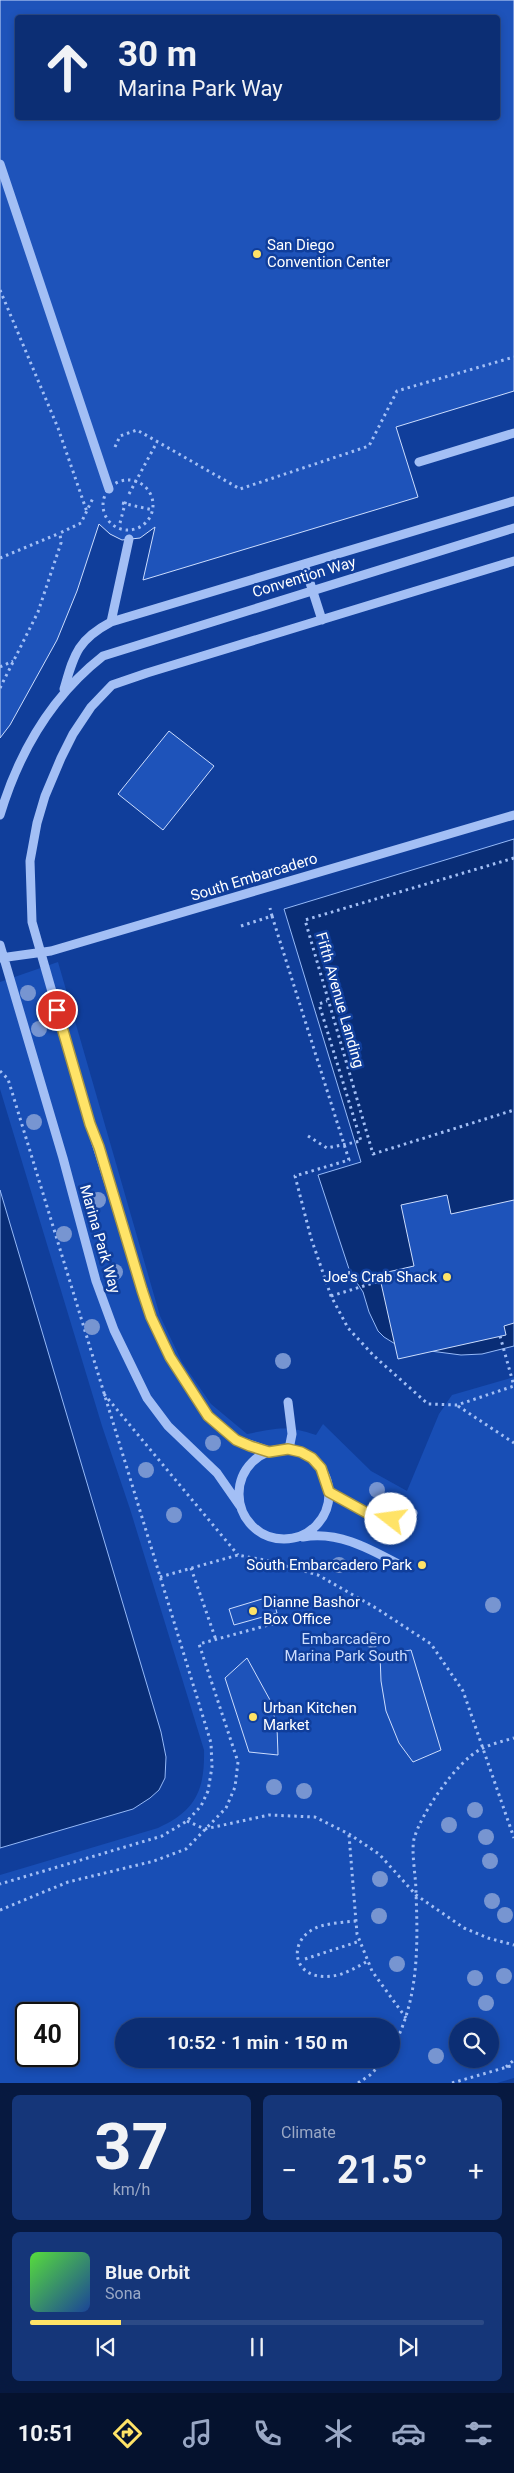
<!DOCTYPE html>
<html lang="en">
<head>
<meta charset="utf-8">
<style>
	:root { --surface:#0c2e74; --page:#153679; --text:#f1f3f6; --muted:#9aa8c5; --line:#2c4a86; --accent:#ffe367 }
	body { margin:0; font-family:Roboto,sans-serif; background:var(--page); color:var(--text); height:100vh; display:flex; flex-direction:column; font-size:19px; white-space:nowrap }
	* { box-sizing:border-box; margin:0 }
	p { font-size:16px; color:var(--muted) }
	.icon { flex:none; width:28px; height:28px; fill:none; stroke:currentColor; stroke-width:2; stroke-linecap:round; stroke-linejoin:round }
	.map { position:relative; height:2083px; overflow:hidden }
	.panel { display:flex; flex-direction:column; gap:12px; padding:12px; background:#071940; flex:1 }
	.panel>* { flex:none }
	.banner { position:absolute; left:15px; top:15px; width:485px; height:105px; border-radius:5px; box-shadow:0 2px 8px #0003,0 0 0 1px var(--line); background:#0c2e74; color:var(--text); overflow:hidden }
	.buttons { position:absolute; left:449px; top:2018px; display:grid; gap:10px }
	.buttons a { display:grid; place-items:center; width:50px; height:50px; border-radius:50%; background:var(--surface); box-shadow:0 2px 8px #0003,0 0 0 1px var(--line); font-size:25px }
	.speed { position:absolute; left:15px; top:2002px; display:flex; gap:10px; font-size:25px; font-weight:700; text-align:center }
	.speed>* { display:grid; place-content:center; width:65px; height:65px; border-radius:50%; background:var(--surface); box-shadow:0 2px 8px #0003,0 0 0 1px var(--line); line-height:1 }
	.speed .limit { border:2px solid #111; border-radius:8px; background:#fff; color:#111 }
	.pin { position:absolute; display:grid; place-items:center; width:42px; height:42px; color:#fff; margin:-21px; border:2px solid #fff; border-radius:50%; box-shadow:0 1px 5px #0007 }
	.me { position:absolute; width:55px; margin:-28px; rotate:285deg; stroke-linejoin:round; filter:drop-shadow(0 0 4px #0008) }
	.turn { display:flex; align-items:center; gap:18px; height:105px; padding:0 20px; font-size:22px }
	.turn .icon { width:65px; height:65px; stroke-width:2.5 }
	.turn b { display:block; font-size:35px; line-height:42px }
	.big { font-size:38px; font-weight:700; line-height:1.1 }
	.panel .card { flex:1; display:flex; flex-direction:column; justify-content:center; gap:8px; min-width:0; padding:0 18px; border-radius:8px; background:var(--page) }
	.panel .dial { align-items:center; gap:0 }
	.dial b { font-size:65px; line-height:1 }
	.song { display:flex; align-items:center; gap:15px }
	.cover { width:60px; height:60px; border-radius:8px; background:linear-gradient(135deg,hsl(110 70% 55%),hsl(220 70% 35%)) }
	.played { height:5px; border-radius:2px; background:linear-gradient(90deg,var(--accent) 20%,var(--line) 20%) }
	.keys { display:flex; justify-content:space-around; direction:ltr }
	.heat { display:flex; justify-content:space-between; align-items:center; font-size:28px; direction:ltr }
	.panel .tiles { flex:1; display:grid; gap:12px; grid-template-columns:1fr 1fr }
	.card:last-child { grid-column:span 2 }
	.trip { position:absolute; left:115px; top:2018px; width:285px; height:50px; border-radius:25px; background:var(--surface); box-shadow:0 2px 8px #0003,0 0 0 1px var(--line); font-weight:700; line-height:50px; text-align:center }
	.dock { display:flex; height:80px; justify-content:space-around; align-items:center; background:#05122e; color:var(--muted) }
	.dock .icon { width:35px; height:35px }
	.dock .on { color:var(--accent) }
	.dock b { font-size:22px; color:var(--text) }
	.map>svg:first-child { display:block }
	.green { fill:#184eb5; fill-rule:evenodd }
	.water { fill:#092d76; stroke:#95b9f8 }
	.building { fill:#1e53ba; stroke:#ccddfe; fill-rule:evenodd }
	.lines { fill:none; stroke-linecap:round; stroke-linejoin:round }
	.path { stroke:#a3bff5; stroke-width:3; stroke-dasharray:2.5 4; stroke-linecap:butt }
	.minor { stroke:#a3bff5; stroke-width:9 }
	.path-bridge { stroke:#a3bff5; stroke-width:3; stroke-dasharray:2.5 4; stroke-linecap:butt }
	.minor-bridge { stroke:#a3bff5; stroke-width:9 }
	.tree { fill:#7795d1 }
	.route-casing { stroke:#a69443; stroke-width:12 }
	.route { stroke:#ffe367; stroke-width:9 }
	.poi-dot { fill:#ffe367; stroke:#103e9b; stroke-width:2 }
	.labels { text-anchor:middle; stroke-width:5; stroke-linejoin:round; paint-order:stroke }
	.poi-label { font-size:15px; fill:#fff; stroke:#103e9b; text-anchor:start }
	.street-label { font-size:15px; fill:#fff; stroke:#103e9b }
	.park-label { font-size:15px; fill:#ccddfe; stroke:#103e9b }
</style>
</head>
<body>
<div class="map">
<svg width="514" height="2083" viewBox="0 0 514 2083">
	<rect width="100%" height="100%" fill="#103e9b"/>
	<!-- green -->
	<path class="green" d="M 58,962 L 160,1316 L 182,1362 L 211,1404 L 247,1434 C 277,1428 287,1425 316,1435 L 323,1424 L 371,1471 L 407,1491 L 439,1414 L 452,1395 L 514,1377 L 514,2078 L 497,2083 L 0,2083 L 0,1875 L 158,1828 C 195,1811 205,1791 204,1750 L 130,1509 L 102,1426 L 0,1089 L 0,982 ZM 26,2014 L 69,2014 L 69,2056 L 26,2056 ZM 124,2026 L 391,2026 L 391,2059 L 124,2059 ZM 458,2026 L 490,2026 L 490,2059 L 458,2059 Z"/>
	<!-- water -->
	<path class="water" d="M 514,839 L 514,1346 L 482,1354 L 461,1355 L 400,1347 L 384,1337 L 378,1331 L 369,1312 L 363,1292 L 350,1272 L 318,1175 L 361,1162 L 284,909 Z
		M 0,1190 L 161,1732 L 166,1757 L 165,1778 L 159,1790 L 150,1798 L 133,1809 L 0,1848 Z"/>
	<!-- building -->
	<path class="building" d="M 0,0 L 514,0 L 514,391 L 396,427 L 418,497 L 143,580 L 155,527 L 140,538 L 122,540 L 110,534 L 99,524 L 77,591 L 57,640 L 10,725 L 0,738 ZM 18,18 L 498,18 L 498,118 L 18,118 Z
		M 169,731 L 214,766 L 163,830 L 118,794 Z
		M 447,1195 L 451,1214 L 514,1200 L 514,1323 L 504,1326 L 506,1335 L 398,1359 L 379,1274 L 414,1266 L 401,1205 Z
		M 272,1596 L 277,1613 L 234,1625 L 229,1609 Z
		M 411,1650 L 441,1750 L 413,1762 L 399,1743 L 386,1711 L 381,1681 L 380,1655 Z
		M 247,1658 L 270,1700 L 277,1727 L 278,1755 L 249,1752 L 225,1678 Z"/>
	<g class="lines">
		<!-- path -->
		<path class="path" d="M 0,290 L 58,428 L 87,512
			M 115,447 L 120,436 L 137,430 L 240,489 L 369,446 L 397,391 L 514,357
			M 129,494 L 157,442
			M 120,523 L 126,500
			M 0,558 L 60,533
			M 0,667 L 13,661
			M 0,688 L 38,612 L 61,543 L 60,533 L 81,523 L 93,498
			M 514,858 L 305,920 L 373,1154 L 514,1110
			M 272,916 L 349,1160 L 295,1176 L 311,1238 L 331,1296 L 348,1328 L 374,1356 L 428,1404 L 457,1405 L 514,1386
			M 241,926 L 272,916 L 270,908
			M 0,1071 L 8,1079 L 211,1743 L 212,1767 L 208,1791 L 201,1806 L 187,1821 L 162,1836 L 0,1884
			M 308,1136 L 327,1148 L 361,1141 L 319,1004 L 327,1001
			M 331,1296 L 380,1281
			M 500,1336 L 514,1386
			M 104,1394 L 238,1555
			M 458,1406 L 514,1443
			M 191,1568 L 216,1640
			M 160,1577 L 238,1555 L 264,1560 L 318,1575 L 376,1608 L 431,1644 L 463,1691 L 514,1838
			M 187,1821 L 205,1829 L 269,1815 L 315,1817 L 349,1834 L 379,1854 L 416,1895 L 464,1928 L 488,1938 L 514,1945
			M 349,1835 L 357,1934 L 372,1971 L 406,2018
			M 0,1910 L 68,1882 L 154,1861 L 186,1849 L 226,1808 L 235,1787 L 238,1762 L 199,1644 L 287,1620
			M 356,1921 C 345,1922 332,1923 321,1926 C 285,1937 291,1982 332,1976 C 344,1975 357,1967 368,1961
			M 305,1959 L 360,1941
			M 391,2051 C 419,2001 418,1948 416,1892 C 416,1877 411,1852 414,1839 C 421,1813 457,1761 481,1749 C 491,1744 503,1741 514,1738
			M 506,2067 L 514,2060
			M 358,2083 L 370,2075 L 386,2059
			M 452,2083 L 514,2065"/>
		<!-- minor -->
		<path class="minor" d="M 419,462 L 514,433
			M 304,564 L 322,620
			M 111,622 L 129,539
			M 64,689 C 74,655 77,640 111,622 L 514,501
			M 0,815 C 19,752 52,696 103,656 L 514,528
			M 0,945 L 63,1158 L 96,1281 L 114,1330 L 147,1398 L 168,1426 L 217,1473 L 240,1506
			M 0,958 L 51,951 L 514,815
			M 288,1402 L 292,1434 L 289,1449
			M239 1494a45 45 0 1 1 90 0a45 45 0 1 1-90 0Z
			M 269,1451 L 237,1440 L 208,1416 L 170,1357 L 151,1317 L 90,1124 L 32,922 L 30,861 L 37,823 L 45,796 L 61,758 L 73,734 L 91,707 L 112,685 L 147,673 L 514,561
			M 329,1492 C 346,1502 382,1525 403,1519 C 406,1518 410,1514 413,1513
			M 303,1537 C 340,1531 370,1549 402,1566"/>
		<!-- path-bridge -->
		<path class="path-bridge" d="M103 505a25 25 0 1 1 50 0a25 25 0 1 1-50 0Z
			M 122,503 L 153,510"/>
		<!-- minor-bridge -->
		<path class="minor-bridge" d="M 0,164 L 109,489"/>
	</g>
	<!-- trees -->
	<g class="tree">
		<circle cx="28" cy="993" r="8"/>
		<circle cx="39" cy="1029" r="8"/>
		<circle cx="34" cy="1122" r="8"/>
		<circle cx="98" cy="1200" r="8"/>
		<circle cx="64" cy="1234" r="8"/>
		<circle cx="115" cy="1272" r="8"/>
		<circle cx="92" cy="1327" r="8"/>
		<circle cx="283" cy="1361" r="8"/>
		<circle cx="213" cy="1443" r="8"/>
		<circle cx="146" cy="1470" r="8"/>
		<circle cx="377" cy="1490" r="8"/>
		<circle cx="174" cy="1515" r="8"/>
		<circle cx="339" cy="1565" r="8"/>
		<circle cx="493" cy="1605" r="8"/>
		<circle cx="372" cy="1640" r="8"/>
		<circle cx="274" cy="1787" r="8"/>
		<circle cx="304" cy="1791" r="8"/>
		<circle cx="475" cy="1810" r="8"/>
		<circle cx="449" cy="1825" r="8"/>
		<circle cx="486" cy="1837" r="8"/>
		<circle cx="490" cy="1861" r="8"/>
		<circle cx="380" cy="1879" r="8"/>
		<circle cx="492" cy="1901" r="8"/>
		<circle cx="505" cy="1915" r="8"/>
		<circle cx="379" cy="1916" r="8"/>
		<circle cx="397" cy="1964" r="8"/>
		<circle cx="504" cy="1976" r="8"/>
		<circle cx="475" cy="1978" r="8"/>
		<circle cx="486" cy="2003" r="8"/>
		<circle cx="436" cy="2056" r="8"/>
	</g>
	<g class="lines">
		<!-- route casing -->
		<g class="route-casing">
			<path id="route" d="M 57,1010 L 90,1124 L 99,1147 L 142,1290 L 151,1317 L 170,1357 L 208,1416 L 236,1440 L 250,1446 L 269,1452 L 288,1449 L 301,1452 L 312,1458 L 321,1468 L 329,1492 L 367,1513 L 391,1519"/>
		</g>
		<!-- route -->
		<use href="#route" class="route"/>
	</g>
	<!-- markers -->
	<g class="poi-dot">
		<circle cx="257" cy="254" r="5"/>
		<circle cx="447" cy="1277" r="5"/>
		<circle cx="422" cy="1565" r="5"/>
		<circle cx="253" cy="1611" r="5"/>
		<circle cx="253" cy="1717" r="5"/>
	</g>
	<g class="labels">
		<!-- poi labels -->
		<g class="poi-label">
			<text x="267" y="250">San Diego<tspan x="267" dy="17">Convention Center</tspan></text>
			<text x="437" y="1282" text-anchor="end">Joe's Crab Shack</text>
			<text x="412" y="1570" text-anchor="end">South Embarcadero Park</text>
			<text x="263" y="1607">Dianne Bashor<tspan x="263" dy="17">Box Office</tspan></text>
			<text x="263" y="1713">Urban Kitchen<tspan x="263" dy="17">Market</tspan></text>
		</g>
		<!-- street labels -->
		<g class="street-label">
			<text transform="translate(304 577) rotate(-17)" y="5">Convention Way</text>
			<text transform="translate(254 877) rotate(-17)" y="5">South Embarcadero</text>
			<text transform="translate(340 1000) rotate(74)" y="5">Fifth Avenue Landing</text>
			<text transform="translate(100 1239) rotate(74)" y="5">Marina Park Way</text>
		</g>
		<!-- park labels -->
		<g class="park-label">
			<text x="346" y="1644">Embarcadero<tspan x="346" dy="17">Marina Park South</tspan></text>
		</g>
	</g>
</svg>
<div class="buttons">
<a><svg class="icon" aria-label="search" viewBox="0 0 24 24"><circle cx="10" cy="10" r="6"/><path d="M15 15l6 6"/></svg></a>
</div>
<div class="speed"><div class="limit">40</div></div>
<div class="pin" style="left:57px;top:1010px;background:#d93025"><svg class="icon" aria-label="arrive" viewBox="0 0 24 24"><path d="M6 21V4h12l-3 4 3 4H6"/></svg></div>
<svg class="me" style="left:391px;top:1519px" viewBox="-20 -20 40 40"><circle r="19" fill="#fff"/><path d="M0-13L10 11 0 6-10 11z" fill="#ffe367"/></svg>
<div class="trip">10:52 · 1 min · 150 m</div>
<div class="banner">
<div class="turn"><svg class="icon" aria-label="ahead" viewBox="0 0 24 24"><path d="M12 20V5M6 11l6-6 6 6"/></svg><div><b>30 m</b>Marina Park Way</div></div>
</div>
</div>
<section class="panel">
<div class="tiles">
<div class="card dial"><b>37</b><p>km/h</p></div>
<div class="card"><p>Climate</p>
<div class="heat"><a>−</a><b class="big">21.5°</b><a>+</a></div>
</div>
<div class="card">
<div class="song"><i class="cover"></i><div><b>Blue Orbit</b><p>Sona</p></div></div>
<div class="played"></div>
<div class="keys"><svg class="icon" aria-label="previous" viewBox="0 0 24 24"><path d="M18 5L8 12l10 7zM5 5v14"/></svg><svg class="icon" aria-label="pause" viewBox="0 0 24 24"><path d="M8 5v14M16 5v14"/></svg><svg class="icon" aria-label="next" viewBox="0 0 24 24"><path d="M6 5l10 7-10 7zM19 5v14"/></svg></div>
</div>
</div>
</section>
<nav class="dock">
<b>10:51</b>
<svg class="icon on" aria-label="directions" viewBox="0 0 24 24"><path d="M12 3l9 9-9 9-9-9zM9 14v-3h6M13 9l2 2-2 2"/></svg>
<svg class="icon" aria-label="music" viewBox="0 0 24 24"><path d="M9 18V5l10-2v13"/><circle cx="6" cy="18" r="3"/><circle cx="16" cy="16" r="3"/></svg>
<svg class="icon" aria-label="phone" viewBox="0 0 24 24"><path d="M5 4h4l2 5-3 2q2 4 5 5l2-3 5 2v4C11 20 4 13 5 4z"/></svg>
<svg class="icon" aria-label="climate" viewBox="0 0 24 24"><path d="M12 3v18M4 7l16 10M4 17L20 7"/></svg>
<svg class="icon" aria-label="car" viewBox="0 0 24 24"><path d="M5 17H2v-5l4-1 3-4h7l3 4 3 1v5h-3M9 17h6M6 11h13"/><circle cx="7" cy="17" r="2"/><circle cx="17" cy="17" r="2"/></svg>
<svg class="icon" aria-label="filters" viewBox="0 0 24 24"><path d="M4 7h16M4 17h16"/><circle cx="9" cy="7" r="2"/><circle cx="15" cy="17" r="2"/></svg>
</nav>
</body>
</html>
